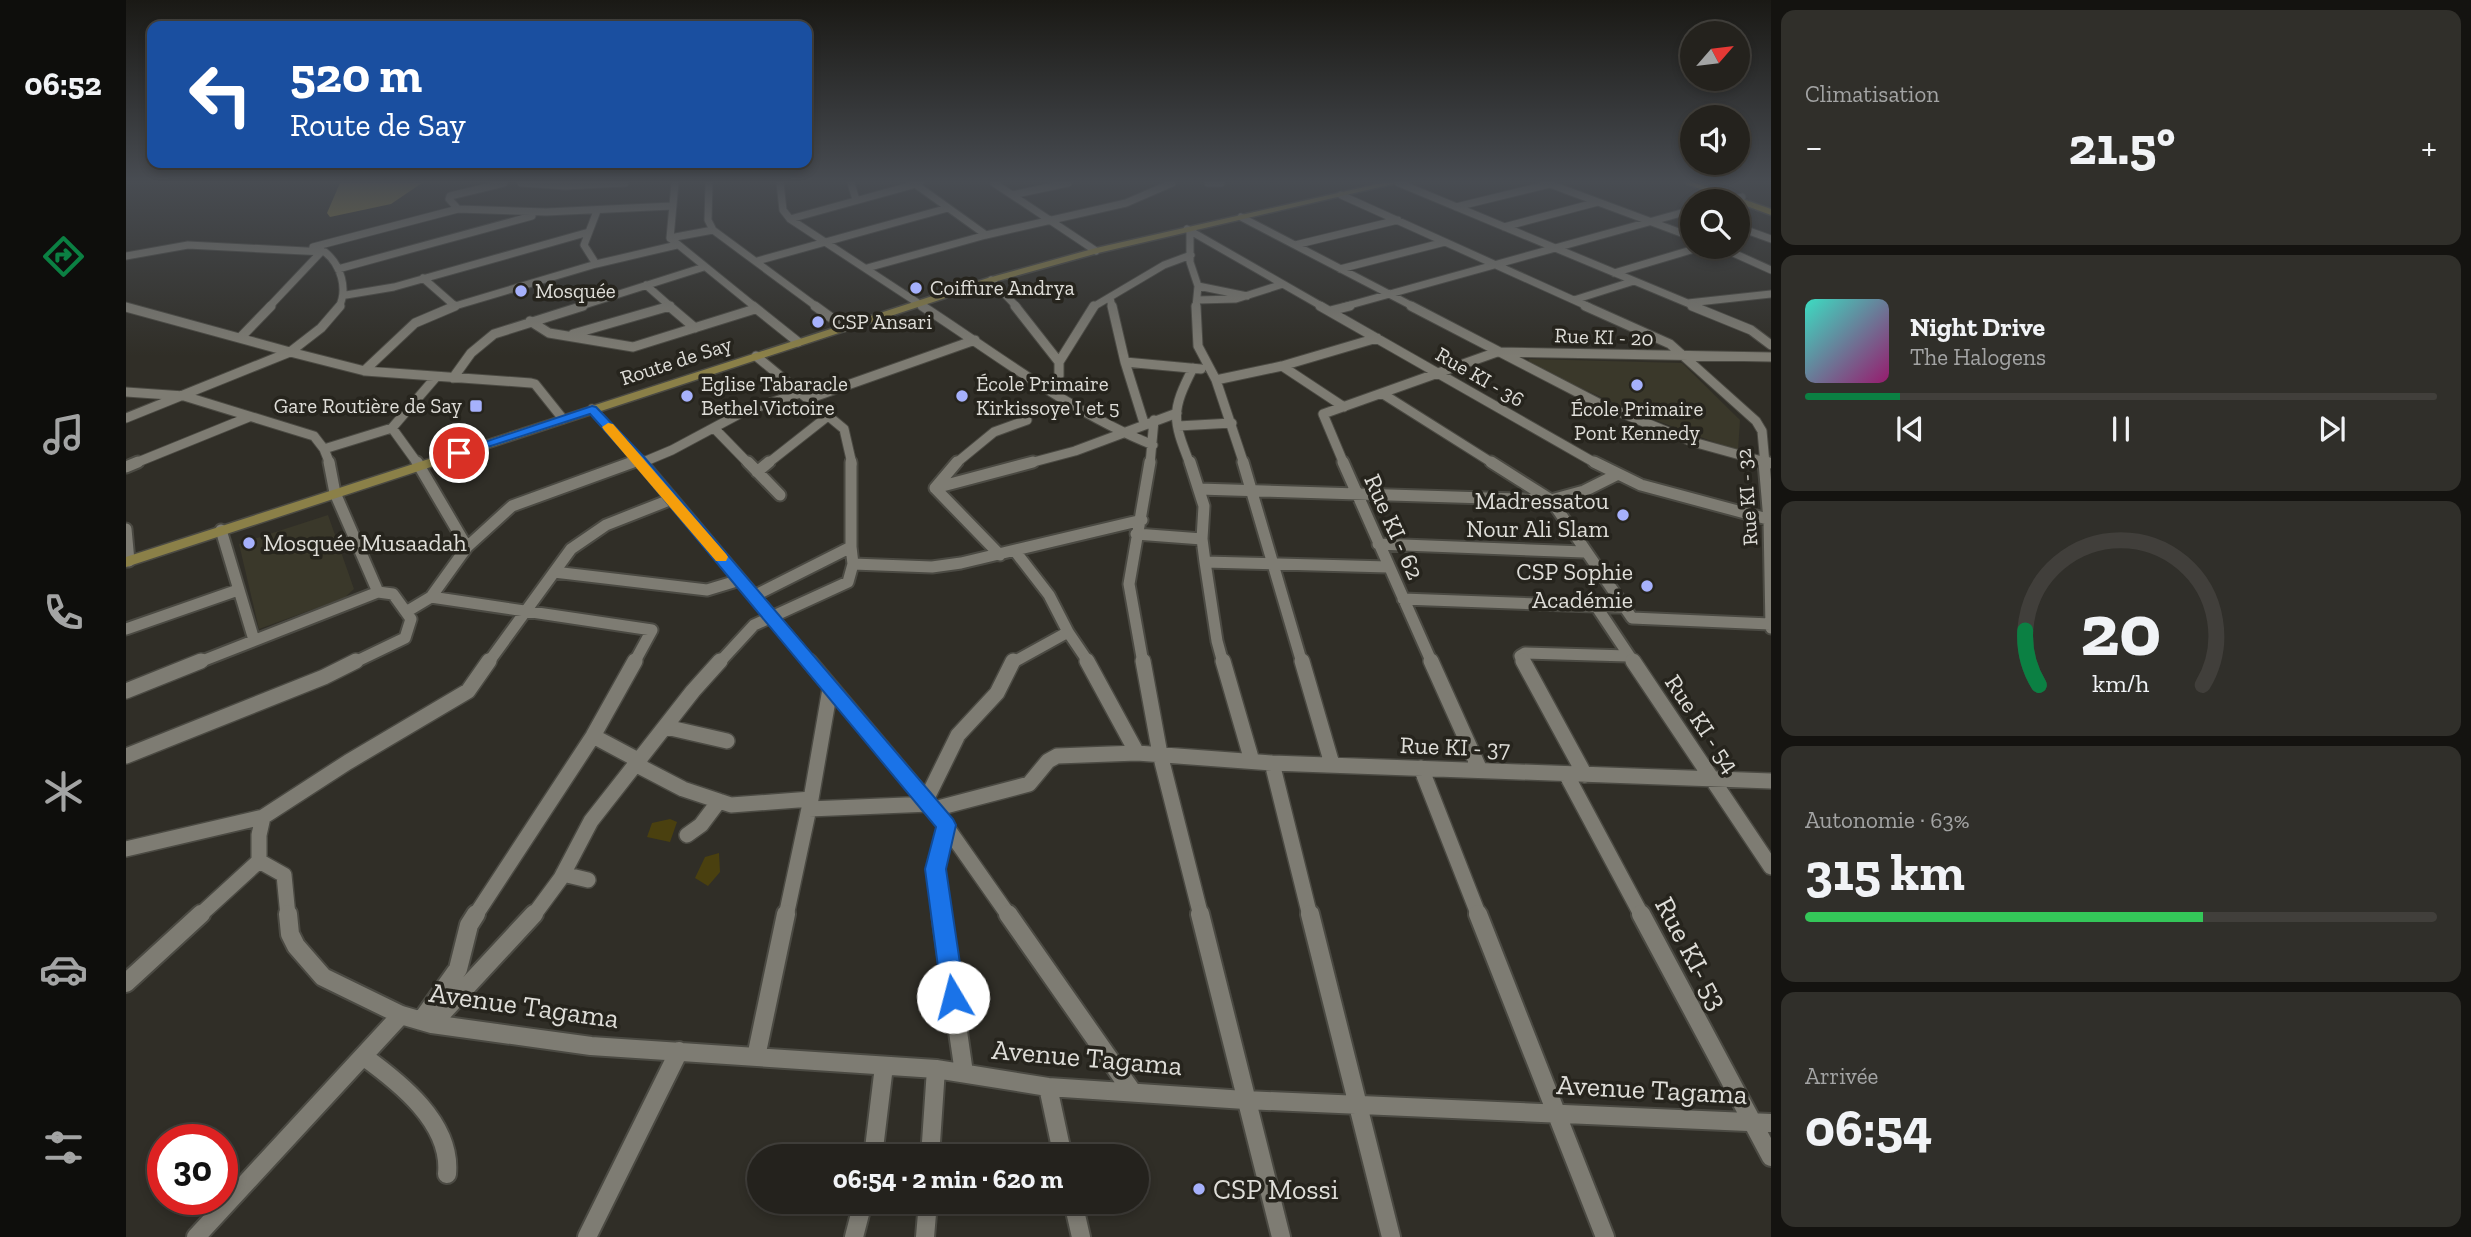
<!DOCTYPE html>
<html lang="fr">
<head>
<meta charset="utf-8">
<style>
	:root { --surface:#24221d; --page:#302f2a; --text:#f1f3f6; --muted:#a3a4a4; --line:#413f3b; --accent:#0b8043 }
	body { margin:0; font-family:"Zilla Slab",serif; background:var(--page); color:var(--text); height:100vh; display:flex; flex-direction:column; font-size:26px; white-space:nowrap }
	* { box-sizing:border-box; margin:0 }
	p { font-size:23px; color:var(--muted) }
	.icon { flex:none; width:38px; height:38px; fill:none; stroke:currentColor; stroke-width:2; stroke-linecap:round; stroke-linejoin:round }
	.map { position:relative; flex:1; overflow:hidden }
	.side { display:flex; flex-direction:column; gap:10px; padding:10px; background:#141310; width:700px }
	.side>* { flex:none }
	.top-card { position:absolute; left:21px; top:21px; width:665px; height:147px; border-radius:14px; box-shadow:0 4px 10px #0003,0 0 0 2px var(--line); background:#1a4fa0; color:#fff; overflow:hidden }
	.needle { width:46px; rotate:62deg }
	.fabs { position:absolute; left:1554px; top:21px; display:grid; gap:14px }
	.fabs a { display:grid; place-items:center; width:70px; height:70px; border-radius:50%; background:var(--surface); box-shadow:0 4px 10px #0003,0 0 0 2px var(--line); font-size:35px }
	.speed { position:absolute; left:21px; top:1124px; display:flex; gap:14px; font-size:35px; font-weight:700; text-align:center }
	.speed>* { display:grid; place-content:center; width:91px; height:91px; border-radius:50%; background:var(--surface); box-shadow:0 4px 10px #0003,0 0 0 2px var(--line); line-height:1 }
	.speed .limit { border:10px solid #d22; background:#fff; color:#111 }
	.pin { position:absolute; display:grid; place-items:center; width:60px; height:60px; color:#fff; margin:-30px; border:4px solid #fff; border-radius:50%; box-shadow:0 2px 7px #0007 }
	.me { position:absolute; width:77px; margin:-38px; rotate:352deg; stroke-linejoin:round; filter:drop-shadow(0 0 5px #0008) }
	.turn { display:flex; align-items:center; gap:24px; height:147px; padding:0 28px; font-size:32px }
	.turn .icon { width:91px; height:91px; stroke-width:2.5 }
	.turn b { display:block; font-size:49px; line-height:60px }
	.big { font-size:52px; font-weight:700; line-height:1.1 }
	.side .card { flex:1; display:flex; flex-direction:column; justify-content:center; gap:10px; min-width:0; padding:0 24px; border-radius:14px; background:var(--page) }
	.side .dial { align-items:center; gap:0 }
	.dial svg { height:182px; overflow:visible; fill:none; stroke:var(--line); stroke-width:7; stroke-linecap:round; text-anchor:middle }
	.dial text { fill:var(--text); stroke:none }
	.song { display:flex; align-items:center; gap:21px }
	.cover { width:84px; height:84px; border-radius:10px; background:linear-gradient(135deg,hsl(170 70% 55%),hsl(320 70% 35%)) }
	.played { height:7px; border-radius:4px; background:linear-gradient(90deg,var(--accent) 15%,var(--line) 15%) }
	.keys { display:flex; justify-content:space-around; direction:ltr }
	.heat { display:flex; justify-content:space-between; align-items:center; font-size:38px; direction:ltr }
	.charge { height:10px; border-radius:5px; background:linear-gradient(90deg,#34c759 63%,var(--line) 0) }
	.trip { position:absolute; left:621px; top:1144px; width:402px; height:70px; border-radius:35px; background:var(--surface); box-shadow:0 4px 10px #0003,0 0 0 2px var(--line); font-weight:700; line-height:70px; text-align:center }
	main { display:flex; flex:1; min-height:0 }
	.menu { display:flex; flex-direction:column; width:126px; justify-content:space-around; align-items:center; background:#0e0e0c; color:var(--muted) }
	.menu .icon { width:49px; height:49px }
	.menu .active { color:var(--accent) }
	.menu b { font-size:32px; color:var(--text) }
	.map>svg:first-child { display:block }
	.built { fill:#3a382a }
	.green { fill:#4a400f }
	.water { fill:#8d7f3c }
	.lines { fill:none; stroke-linecap:round; stroke-linejoin:round }
	.minor-far4-casing { stroke:#4b4a43; stroke-width:9 }
	.minor-far3-casing { stroke:#4b4a43; stroke-width:11 }
	.minor-far2-casing { stroke:#4b4a43; stroke-width:15 }
	.minor-far1-casing { stroke:#4b4a43; stroke-width:18 }
	.minor-casing { stroke:#4b4a43; stroke-width:22 }
	.major-casing { stroke:#4b4a43; stroke-width:3 }
	.highway-casing { stroke:#4b4a43; stroke-width:3 }
	.minor-far4 { stroke:#7e7c73; stroke-width:7 }
	.minor-far3 { stroke:#7e7c73; stroke-width:9 }
	.minor-far2 { stroke:#7e7c73; stroke-width:11 }
	.minor-far1 { stroke:#7e7c73; stroke-width:15 }
	.minor { stroke:#7e7c73; stroke-width:18 }
	.major { fill:#8b8048; fill-rule:evenodd }
	.highway { fill:#94822b; fill-rule:evenodd }
	.route { fill:#1a73e8; stroke:#114b97; stroke-width:2 }
	.slow { fill:#f59e0b }
	.poi-dot { fill:#a6b1fc; stroke:#26241d; stroke-width:2.5 }
	.labels { text-anchor:middle; stroke-width:7; stroke-linejoin:round; paint-order:stroke }
	.far-poi-label { font-size:21px; fill:#deddd8; stroke:#26241d; text-anchor:start }
	.far-street-label { font-size:21px; fill:#deddd8; stroke:#26241d }
	.poi-label { font-size:24px; fill:#deddd8; stroke:#26241d; text-anchor:end }
	.street-label { font-size:24px; fill:#deddd8; stroke:#26241d }
	.near-street-label { font-size:28px; fill:#deddd8; stroke:#26241d }
	.near-poi-label { font-size:28px; fill:#deddd8; stroke:#26241d; text-anchor:start }
</style>
</head>
<body>
<main>
<nav class="menu">
<b>06:52</b>
<svg class="icon active" aria-label="directions" viewBox="0 0 24 24"><path d="M12 3l9 9-9 9-9-9zM9 14v-3h6M13 9l2 2-2 2"/></svg>
<svg class="icon" aria-label="music" viewBox="0 0 24 24"><path d="M9 18V5l10-2v13"/><circle cx="6" cy="18" r="3"/><circle cx="16" cy="16" r="3"/></svg>
<svg class="icon" aria-label="phone" viewBox="0 0 24 24"><path d="M5 4h4l2 5-3 2q2 4 5 5l2-3 5 2v4C11 20 4 13 5 4z"/></svg>
<svg class="icon" aria-label="climate" viewBox="0 0 24 24"><path d="M12 3v18M4 7l16 10M4 17L20 7"/></svg>
<svg class="icon" aria-label="car" viewBox="0 0 24 24"><path d="M5 17H2v-5l4-1 3-4h7l3 4 3 1v5h-3M9 17h6M6 11h13"/><circle cx="7" cy="17" r="2"/><circle cx="17" cy="17" r="2"/></svg>
<svg class="icon" aria-label="filters" viewBox="0 0 24 24"><path d="M4 7h16M4 17h16"/><circle cx="9" cy="7" r="2"/><circle cx="15" cy="17" r="2"/></svg>
</nav>
<div class="map">
<svg width="1645" height="1237" viewBox="0 0 1645 1237">
	<rect width="100%" height="100%" fill="#302e27"/>
	<!-- built -->
	<path class="built" d="M 1403,359 L 1556,363 L 1614,420 L 1612,451 L 1513,414 L 1401,364 Z
		M 202,515 L 228,589 L 218,598 L 133,629 L 113,544 Z"/>
	<!-- green -->
	<path class="green" d="M 544,819 L 551,822 L 544,842 L 521,837 L 526,823 Z
		M 593,853 L 594,872 L 582,886 L 569,878 L 579,857 Z"/>
	<!-- water -->
	<path class="water" d="M 214,183 L 296,183 L 265,204 L 204,217 L 201,213 Z"/>
	<g class="lines">
		<!-- minor-far4 casing -->
		<g class="minor-far4-casing">
			<path id="minor-far4" d="M 395,183 L 439,186 L 499,183
				M 549,183 L 544,238 L 629,307
				M 583,183 L 582,220 L 587,230 L 691,307
				M 654,183 L 657,210 L 664,219 L 798,307
				M 725,183 L 730,200
				M 868,183 L 970,251
				M 1082,183 L 1095,183
				M 1273,183 L 1571,307
				M 1421,183 L 1566,237
				M 789,184 L 860,235
				M 886,195 L 942,183
				M 1215,195 L 1463,307
				M 1600,201 L 1616,197
				M 1330,207 L 1424,184
				M 332,209 L 323,199 L 324,196 L 378,183
				M 1115,217 L 1288,307
				M 664,219 L 794,183
				M 1378,227 L 1472,202
				M 1612,227 L 1645,239
				M 1061,229 L 1197,307
				M 1064,231 L 1064,262 L 1072,286 L 1070,307
				M 544,238 L 587,230
				M 1169,245 L 1272,220
				M 187,247 L 332,209 L 420,212 L 546,206
				M 1594,247 L 1645,270
				M 0,256 L 62,245 L 199,252 C 215,265 222,289 213,307
				M 631,261 L 822,208
				M 470,264 L 458,245 L 471,211
				M 741,268 L 860,235 L 1000,203 L 1046,183
				M 212,269 L 406,216
				M 1214,269 L 1319,242
				M 1488,273 L 1575,247
				M 297,278 L 329,306 L 470,264 L 551,245
				M 865,280 L 891,307
				M 520,285 L 545,307
				M 1072,286 L 1121,296
				M 220,295 L 268,287 L 463,232
				M 984,298 L 986,307
				M 1071,300 L 1110,299 L 1157,284
				M 1448,300 L 1508,281
				M 1562,303 L 1645,294
				M 143,307 L 196,251
				M 326,307 L 329,306
				M 452,307 L 578,267
				M 540,307 L 544,306
				M 967,307 L 1038,265 L 1065,255
				M 1217,307 L 1566,210"/>
		</g>
		<!-- minor-far3 casing -->
		<g class="minor-far3-casing">
			<path id="minor-far3" d="M 214,306 L 195,328 L 164,352 L 239,371 L 405,383 L 409,384 L 437,419
				M 543,306 L 569,328
				M 627,306 L 672,342
				M 689,306 L 718,327
				M 796,306 C 870,354 944,412 1027,445
				M 889,306 L 933,362
				M 986,306 L 999,362 L 1018,423
				M 1070,306 L 1072,346 L 1090,380 L 1118,464
				M 1194,306 L 1471,464
				M 1285,306 L 1476,405 L 1567,442 L 1643,463
				M 1459,306 L 1544,344 L 1630,421 L 1636,431 L 1639,464
				M 1566,306 L 1625,330 L 1645,345
				M 0,307 L 164,352
				M 1204,311 L 1224,306
				M 404,321 L 423,333 L 507,347 L 629,309
				M 447,334 L 544,306
				M 115,337 L 145,306
				M 630,356 L 718,429 L 726,464
				M 999,362 L 1075,369
				M 1156,366 L 1218,407
				M 238,371 L 289,323 L 329,306
				M 327,378 L 345,353 L 368,334 L 457,306
				M 1090,380 L 1156,366 L 1251,338
				M 921,388 L 933,376 L 933,362 L 968,306
				M 0,392 L 58,396 L 188,436 L 198,449 L 266,428
				M 1257,394 L 1368,464
				M 682,399 L 849,340
				M 466,409 L 516,464
				M 0,418 L 164,352
				M 1052,426 L 1106,423
				M 588,428 L 623,464
				M 198,449 L 204,464
				M 515,463 L 546,450 L 617,412 L 674,393
				M 7,464 L 123,417
				M 292,464 L 266,428 L 310,377
				M 502,464 L 513,460
				M 641,464 L 702,416
				M 829,464 L 868,432 L 901,420
				M 900,464 L 949,451 L 1051,413
				M 1024,464 L 1028,420
				M 1064,464 C 1046,419 1045,411 1067,368
				M 1218,464 L 1197,414 L 1371,352 L 1645,357"/>
		</g>
		<!-- minor-far2 casing -->
		<g class="minor-far2-casing">
			<path id="minor-far2" d="M 203,462 L 209,493 L 252,592
				M 291,462 L 341,547
				M 515,462 L 685,663
				M 622,462 L 654,495
				M 1064,462 L 1078,506 L 1076,539
				M 1117,462 L 1176,663
				M 1217,462 L 1306,663
				M 1365,462 L 1425,500 L 1506,618 L 1644,624
				M 1468,462 L 1515,485 L 1645,520
				M 1638,462 L 1643,520 L 1645,628
				M 1640,462 L 1643,463
				M 0,467 L 12,462
				M 631,472 L 643,462
				M 809,488 L 831,462
				M 1073,489 L 1425,500 L 1458,491 L 1490,475
				M 0,529 L 3,561
				M 95,530 L 128,640
				M 1010,534 L 1076,539 L 1079,562
				M 1252,544 L 1458,552
				M 725,547 L 725,462
				M 889,551 L 923,595 L 942,632 L 963,663
				M 874,555 L 809,488 L 907,462
				M 727,564 L 806,567 L 835,563 L 1016,520
				M 428,572 L 581,590 L 614,580
				M 305,597 L 526,630 L 508,663
				M 1277,599 L 1495,607
				M 1470,606 L 1508,663
				M 0,629 L 112,590
				M 71,663 L 252,592 L 267,594 L 280,612 L 305,597 L 341,547 L 386,506 L 507,462
				M 227,663 L 279,638 L 285,619 L 280,612
				M 362,663 L 445,549 L 480,525 L 546,499
				M 593,663 L 628,625 L 722,582 L 727,564 L 725,547 L 628,596
				M 886,663 L 942,632
				M 1017,663 L 1003,584 L 1024,462
				M 1097,663 L 1091,641 L 1079,562 L 1262,567
				M 1398,663 L 1394,656 L 1399,653 L 1502,656"/>
		</g>
		<!-- minor-far1 casing -->
		<g class="minor-far1-casing">
			<path id="minor-far1" d="M 683,661 L 808,809 L 883,916
				M 961,661 L 1011,753
				M 1017,661 L 1034,754 L 1075,916
				M 1097,661 L 1126,761
				M 1176,661 L 1206,764
				M 1305,661 L 1354,770
				M 1397,661 L 1459,775
				M 1507,661 L 1645,867
				M 0,691 L 75,661
				M 540,727 L 601,741
				M 467,736 L 514,761
				M 0,756 L 198,677 L 230,661
				M 1146,763 L 1184,916
				M 511,765 L 557,789 L 605,805 L 685,799
				M 1295,768 L 1353,916
				M 1440,774 L 1516,916
				M 800,800 L 832,735 L 871,693 L 887,661
				M 683,809 L 804,804
				M 808,809 L 903,784 L 922,761 L 931,756 L 1011,753 L 1146,763 L 1645,781
				M 561,835 L 575,825 L 593,801
				M 0,849 L 137,817
				M 133,861 L 158,875 L 162,916
				M 437,874 L 462,880
				M 73,916 L 133,861 L 133,835 L 137,817 L 222,762 L 342,691 L 363,661
				M 349,916 L 467,736 L 509,661
				M 407,916 L 435,878 L 465,821 L 567,691 L 594,661
				M 660,916 L 685,799 L 704,689
				M 816,916 L 809,869 L 820,825"/>
		</g>
		<!-- minor casing -->
		<g class="minor-casing">
			<path id="minor" d="M 162,914 L 164,934 L 170,946 L 197,977 L 275,1015 L 306,1024 L 465,1046 L 810,1069 L 922,1087 L 1119,1100 L 1645,1123
				M 815,914 L 838,1073
				M 882,914 L 1005,1090
				M 1074,914 L 1155,1237
				M 1184,914 L 1265,1237
				M 1352,914 L 1479,1237
				M 1515,914 L 1645,1157
				M 0,983 L 75,914
				M 295,1021 L 332,969 L 343,925 L 350,914
				M 306,1024 L 408,914
				M 237,1056 C 273,1082 326,1123 321,1174
				M 630,1057 L 660,914
				M 922,1087 L 937,1157
				M 747,1157 L 758,1066
				M 804,1157 L 810,1069
				M 947,1202 L 955,1237
				M 70,1237 L 275,1015
				M 461,1237 L 553,1051
				M 728,1237 L 737,1202
				M 799,1237 L 802,1202"/>
		</g>
		<!-- major casing -->
		<g class="major-casing">
			<path id="major" d="M 1256,183 L 1271,183 L 972,253 L 868,282 L 0,567 L 0,557 L 862,278 L 970,248 Z"/>
		</g>
		<!-- highway casing -->
		<g class="highway-casing">
			<path id="highway" d="M 1558,183 L 1571,183 L 1645,209 L 1645,215 Z"/>
		</g>
		<!-- minor-far4 -->
		<use href="#minor-far4" class="minor-far4"/>
		<!-- minor-far3 -->
		<use href="#minor-far3" class="minor-far3"/>
		<!-- minor-far2 -->
		<use href="#minor-far2" class="minor-far2"/>
		<!-- minor-far1 -->
		<use href="#minor-far1" class="minor-far1"/>
		<!-- minor -->
		<use href="#minor" class="minor"/>
		<!-- major -->
		<use href="#major" class="major"/>
		<!-- highway -->
		<use href="#highway" class="highway"/>
	</g>
	<!-- sky -->
	<linearGradient id="sky" x2="0" y2="1"><stop stop-color="#1a1915"/><stop offset="0.51" stop-color="#484c52"/><stop offset="1" stop-color="#484c52" stop-opacity="0"/></linearGradient>
	<rect width="1645" height="356" fill="url(#sky)"/>
	<!-- route -->
	<path class="route" d="M 466,406 L 470,407 L 518,457 L 827,819 L 830,825 L 820,869 L 839,997 L 835,1005 L 827,1008 L 819,1005 L 816,997 L 799,869 L 810,827 L 508,463 L 464,414 L 337,455 L 328,455 L 326,453 Z"/>
	<!-- slow -->
	<path class="slow" d="M 482,423 L 487,424 L 600,554 L 602,557 L 600,561 L 590,561 L 478,430 L 476,427 Z"/>
	<!-- markers -->
	<g class="poi-dot">
		<circle cx="790" cy="288" r="7"/>
		<circle cx="395" cy="291" r="7"/>
		<circle cx="692" cy="322" r="7"/>
		<circle cx="1511" cy="385" r="7"/>
		<circle cx="561" cy="396" r="7"/>
		<circle cx="836" cy="396" r="7"/>
		<rect x="343" y="399" width="14" height="14" rx="3.5"/>
		<circle cx="1497" cy="515" r="7"/>
		<circle cx="123" cy="543" r="7"/>
		<circle cx="1521" cy="586" r="7"/>
		<circle cx="1073" cy="1189" r="7"/>
	</g>
	<g class="labels">
		<!-- far-poi labels -->
		<g class="far-poi-label">
			<text x="804" y="295">Coiffure Andrya</text>
			<text x="409" y="298">Mosquée</text>
			<text x="706" y="329">CSP Ansari</text>
			<text x="575" y="391">Eglise Tabaracle<tspan x="575" dy="24">Bethel Victoire</tspan></text>
			<text x="850" y="391">École Primaire<tspan x="850" dy="24">Kirkissoye I et 5</tspan></text>
			<text x="336" y="413" text-anchor="end">Gare Routière de Say</text>
			<text x="1511" y="416" text-anchor="middle">École Primaire<tspan x="1511" dy="24">Pont Kennedy</tspan></text>
		</g>
		<!-- far-street labels -->
		<g class="far-street-label">
			<text transform="translate(1478 337) rotate(2)" y="7">Rue KI - 20</text>
			<text transform="translate(550 361) rotate(-18)" y="7">Route de Say</text>
			<text transform="translate(1354 377) rotate(30)" y="7">Rue KI - 36</text>
			<text transform="translate(1621 497) rotate(-94)" y="7">Rue KI - 32</text>
		</g>
		<!-- poi labels -->
		<g class="poi-label">
			<text x="1483" y="509">Madressatou<tspan x="1483" dy="28">Nour Ali Slam</tspan></text>
			<text x="137" y="551" text-anchor="start">Mosquée Musaadah</text>
			<text x="1507" y="580">CSP Sophie<tspan x="1507" dy="28">Académie</tspan></text>
		</g>
		<!-- street labels -->
		<g class="street-label">
			<text transform="translate(1268 527) rotate(66)" y="8">Rue KI - 62</text>
			<text transform="translate(1576 724) rotate(56)" y="8">Rue KI - 54</text>
			<text transform="translate(1329 747) rotate(2)" y="8">Rue KI - 37</text>
		</g>
		<!-- near-street labels -->
		<g class="near-street-label">
			<text transform="translate(1566 953) rotate(62)" y="10">Rue KI- 53</text>
			<text transform="translate(398 1005) rotate(8)" y="10">Avenue Tagama</text>
			<text transform="translate(961 1057) rotate(5)" y="10">Avenue Tagama</text>
			<text transform="translate(1526 1089) rotate(3)" y="10">Avenue Tagama</text>
		</g>
		<!-- near-poi labels -->
		<g class="near-poi-label">
			<text x="1087" y="1199">CSP Mossi</text>
		</g>
	</g>
</svg>
<div class="fabs">
<a><svg class="needle" viewBox="-14 -14 28 28"><path d="M0-13l5 13h-10z" fill="#e53935"/><path d="M0 13l5-13h-10z" fill="#a3a4a4"/></svg></a>
<a><svg class="icon" aria-label="sound" viewBox="0 0 24 24"><path d="M4 9h4l5-4v14l-5-4H4zM17 9q2 3 0 6"/></svg></a>
<a><svg class="icon" aria-label="search" viewBox="0 0 24 24"><circle cx="10" cy="10" r="6"/><path d="M15 15l6 6"/></svg></a>
</div>
<div class="speed"><div class="limit">30</div></div>
<div class="pin" style="left:333px;top:453px;background:#d93025"><svg class="icon" aria-label="arrive" viewBox="0 0 24 24"><path d="M6 21V4h12l-3 4 3 4H6"/></svg></div>
<svg class="me" style="left:827px;top:997px" viewBox="-20 -20 40 40"><circle r="19" fill="#fff"/><path d="M0-13L10 11 0 6-10 11z" fill="#1a73e8"/></svg>
<div class="trip">06:54 · 2 min · 620 m</div>
<div class="top-card">
<div class="turn"><svg class="icon" aria-label="left" viewBox="0 0 24 24"><path d="M17 20v-9H6M10 6l-5 5 5 5"/></svg><div><b>520 m</b>Route de Say</div></div>
</div>
</div>
<section class="side">
<div class="card"><p>Climatisation</p>
<div class="heat"><a>−</a><b class="big">21.5°</b><a>+</a></div>
</div>
<div class="card">
<div class="song"><i class="cover"></i><div><b>Night Drive</b><p>The Halogens</p></div></div>
<div class="played"></div>
<div class="keys"><svg class="icon" aria-label="previous" viewBox="0 0 24 24"><path d="M18 5L8 12l10 7zM5 5v14"/></svg><svg class="icon" aria-label="pause" viewBox="0 0 24 24"><path d="M8 5v14M16 5v14"/></svg><svg class="icon" aria-label="next" viewBox="0 0 24 24"><path d="M6 5l10 7-10 7zM19 5v14"/></svg></div>
</div>
<div class="card dial"><svg viewBox="0 0 100 80">
<path d="M14 69A42 42 0 1 1 86 69"/>
<path d="M14 69A42 42 0 0 1 8 45" stroke="#0b8043"/>
<text x="50" y="56" font-size="32" font-weight="700">20</text>
<text x="50" y="72" font-size="11">km/h</text>
</svg></div>
<div class="card"><p>Autonomie · 63%</p><b class="big">315 km</b><div class="charge"></div></div>
<div class="card"><p>Arrivée</p><b class="big">06:54</b></div>
</section>
</main>
</body>
</html>
